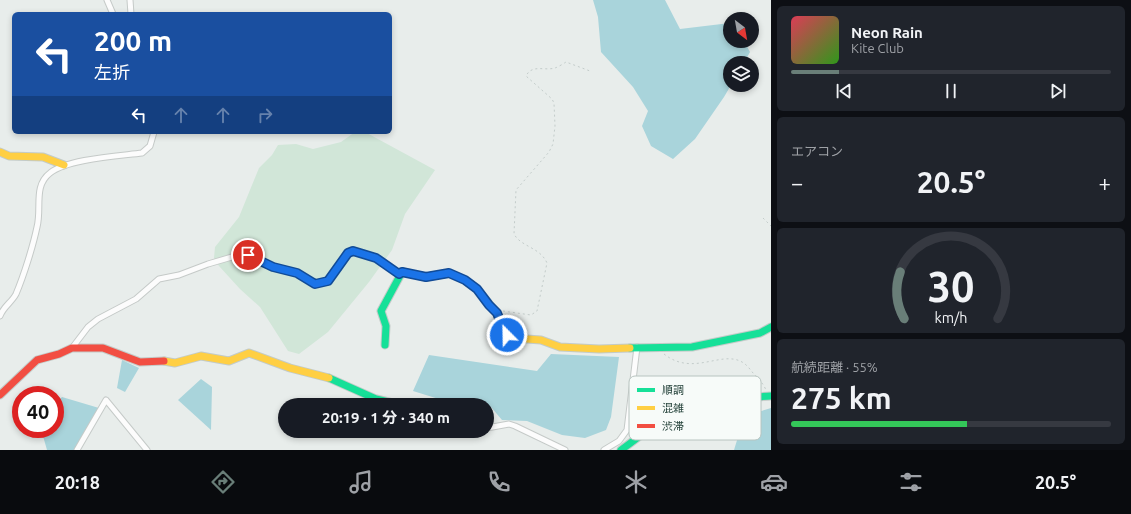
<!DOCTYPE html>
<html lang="ja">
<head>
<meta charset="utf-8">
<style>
	:root { --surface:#171b24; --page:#20242c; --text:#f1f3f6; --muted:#9ea1a6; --line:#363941; --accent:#697e78 }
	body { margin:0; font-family:Ubuntu,"Noto Sans JP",sans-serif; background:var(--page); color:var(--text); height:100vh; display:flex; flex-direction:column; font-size:15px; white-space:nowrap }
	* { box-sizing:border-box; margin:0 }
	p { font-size:13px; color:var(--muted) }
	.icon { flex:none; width:22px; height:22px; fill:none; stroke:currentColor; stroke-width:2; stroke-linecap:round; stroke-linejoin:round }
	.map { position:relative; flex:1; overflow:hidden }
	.panel { display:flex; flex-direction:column; gap:6px; padding:6px; background:#0d0f14; width:360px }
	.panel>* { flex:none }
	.hud { position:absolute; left:12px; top:12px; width:380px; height:122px; border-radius:6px; box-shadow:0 2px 6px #0003; background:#1a4fa0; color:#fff; overflow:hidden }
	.needle { width:26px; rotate:149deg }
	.tools { position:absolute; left:723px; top:12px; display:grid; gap:8px }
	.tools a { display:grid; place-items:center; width:36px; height:36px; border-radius:50%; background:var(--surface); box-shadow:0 2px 6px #0003; font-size:20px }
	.speed { position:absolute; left:12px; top:386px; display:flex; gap:8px; font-size:20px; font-weight:700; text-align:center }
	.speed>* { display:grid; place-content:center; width:52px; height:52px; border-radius:50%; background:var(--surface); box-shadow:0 2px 6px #0003; line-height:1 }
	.speed .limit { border:6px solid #d22; background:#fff; color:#111 }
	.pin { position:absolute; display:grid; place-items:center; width:34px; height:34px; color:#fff; margin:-17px; border:2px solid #fff; border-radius:50%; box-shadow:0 1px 4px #0007 }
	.me { position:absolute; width:44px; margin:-22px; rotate:337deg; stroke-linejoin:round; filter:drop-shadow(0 0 3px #0008) }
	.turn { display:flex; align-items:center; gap:14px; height:84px; padding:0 16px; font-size:18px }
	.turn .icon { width:52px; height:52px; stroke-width:2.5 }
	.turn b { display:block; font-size:28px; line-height:34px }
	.lanes { display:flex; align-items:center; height:38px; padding:0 16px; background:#0003; justify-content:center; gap:20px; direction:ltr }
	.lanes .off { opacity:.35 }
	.big { font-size:30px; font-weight:700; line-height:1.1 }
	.panel .card { flex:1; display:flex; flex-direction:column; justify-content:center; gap:6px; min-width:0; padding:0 14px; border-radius:6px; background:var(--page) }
	.panel .dial { align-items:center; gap:0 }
	.dial svg { height:104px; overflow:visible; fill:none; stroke:var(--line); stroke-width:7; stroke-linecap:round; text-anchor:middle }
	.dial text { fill:var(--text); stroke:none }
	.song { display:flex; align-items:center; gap:12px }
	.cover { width:48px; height:48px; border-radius:6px; background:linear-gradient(135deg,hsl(350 70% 55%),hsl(110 70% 35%)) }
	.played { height:4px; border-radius:2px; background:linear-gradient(90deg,var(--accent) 15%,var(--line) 15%) }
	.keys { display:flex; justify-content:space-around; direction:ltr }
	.heat { display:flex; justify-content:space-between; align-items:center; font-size:22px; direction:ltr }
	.charge { height:6px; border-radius:3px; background:linear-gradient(90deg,#34c759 55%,var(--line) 0) }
	.trip { position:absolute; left:278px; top:398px; width:216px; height:40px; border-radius:20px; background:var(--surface); box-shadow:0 2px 6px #0003; font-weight:700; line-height:40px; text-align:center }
	.tabs { display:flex; height:64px; justify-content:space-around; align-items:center; background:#090b0e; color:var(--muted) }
	.tabs .icon { width:28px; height:28px }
	.tabs .active { color:var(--accent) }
	.tabs b { font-size:18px; color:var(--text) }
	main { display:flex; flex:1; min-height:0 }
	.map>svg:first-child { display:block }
	.green { fill:#d1e6d8 }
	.water { fill:#a9d4db }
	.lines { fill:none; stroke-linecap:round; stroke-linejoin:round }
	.street-casing { stroke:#c5cac8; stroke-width:7 }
	.fast-casing { stroke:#c3cbc8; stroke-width:9 }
	.slow-casing { stroke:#c3cbc8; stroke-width:9 }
	.jam-casing { stroke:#c3cbc8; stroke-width:9 }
	.path { stroke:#c3ccca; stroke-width:1; stroke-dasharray:2 3; stroke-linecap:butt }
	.street { stroke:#fcfcfc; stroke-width:5 }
	.fast { stroke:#16e098; stroke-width:7 }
	.slow { stroke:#ffcf43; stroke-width:7 }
	.jam { stroke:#f24e42; stroke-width:7 }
	.route-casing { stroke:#114b97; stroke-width:10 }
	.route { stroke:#1a73e8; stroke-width:7 }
	.key { fill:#f7fbf9; stroke:#b8c4c0; stroke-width:1 }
	.key-label { font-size:11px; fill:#24423a }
</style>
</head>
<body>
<main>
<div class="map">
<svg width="771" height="450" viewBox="0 0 771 450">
	<rect width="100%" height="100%" fill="#e8edeb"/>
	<!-- green -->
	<path class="green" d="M 355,132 L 365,132 L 435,170 L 405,214 L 392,250 L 369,282 L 328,332 L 299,354 L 288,351 L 260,307 L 240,289 L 219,266 L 214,258 L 215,247 L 239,217 L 259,168 L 272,155 L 278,145 L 296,144 L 313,149 L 341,142 Z"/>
	<!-- water -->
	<path class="water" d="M 593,0 L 665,0 L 680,29 L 730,23 L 730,41 L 744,41 L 750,52 L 744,63 L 730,63 L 731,85 L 724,97 L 695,139 L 673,159 L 651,146 L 642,126 L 648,111 L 633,87 L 601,52 L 598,17 Z
		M 551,354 L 619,357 L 611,417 L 606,430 L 585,438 L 562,435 L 527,421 L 502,420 L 491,407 L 487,405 L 442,400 L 413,391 L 429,355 L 537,371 Z
		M 122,360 L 139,368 L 125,392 L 117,388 Z
		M 201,379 L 212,387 L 211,430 L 178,400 Z
		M 62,397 L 99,408 L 76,450 L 47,450 L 41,429 L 55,429 L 55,404 Z
		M 771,408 L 771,450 L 734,450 L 738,437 L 758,412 Z"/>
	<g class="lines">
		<!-- street casing -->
		<g class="street-casing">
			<path id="street" d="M 107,0 L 113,14
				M 130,0 L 131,14
				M 0,316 C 3,307 12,302 16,294 C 24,275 33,246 37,227 C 42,208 33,186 50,173 C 67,159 119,156 142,153 L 150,146 L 154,132
				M 72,348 L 88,327 L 98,319 L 136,299 L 159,279 L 179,275 L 208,264 L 242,254 L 252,256 L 273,267 L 297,273 L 315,284 L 328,281 L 348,253 L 353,251 L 375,258 L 399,274
				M 487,428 L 509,424 L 515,426 L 565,450
				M 77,450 L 106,400 L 147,450
				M 604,450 L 619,441 L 627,430 L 637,347"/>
		</g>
		<!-- fast casing -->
		<g class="fast-casing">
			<path id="fast" d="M 385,345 L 386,326 L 381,311 L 402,272 L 426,277 L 449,273 L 465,280 L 477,289 L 496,312
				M 630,348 L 692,347 L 760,333 L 771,327
				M 329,378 L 376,399 L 401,405
				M 621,450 C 642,435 663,416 688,407 C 715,398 744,398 771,396"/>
		</g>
		<!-- slow casing -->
		<g class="slow-casing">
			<path id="slow" d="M 0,152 L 9,156 L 43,157 L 64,165
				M 496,312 L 504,331 L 513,338 L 541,340 L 560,347 L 599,349 L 630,348
				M 164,361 L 175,363 L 201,356 L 229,361 L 249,353 L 290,368 L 329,378"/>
		</g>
		<!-- jam casing -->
		<g class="jam-casing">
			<path id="jam" d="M 0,395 L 37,360 L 59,354 L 72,348 L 103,348 L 140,362 L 164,361"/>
		</g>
		<!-- path -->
		<path class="path" d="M 763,218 L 771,226
			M 503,311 L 531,315 L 537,311 L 547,263 C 540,247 521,247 514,234 L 516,190 L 549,152 L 553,144 L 555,126 L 554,103 L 552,99 L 526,76 C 532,64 544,71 555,68 C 558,67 563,64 566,62 L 590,71
			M 664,354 C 693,377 721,350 742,362 C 746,364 750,369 753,373 C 758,378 763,383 766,390"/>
		<!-- street -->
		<use href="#street" class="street"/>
		<!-- fast -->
		<use href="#fast" class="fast"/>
		<!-- slow -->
		<use href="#slow" class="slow"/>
		<!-- jam -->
		<use href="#jam" class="jam"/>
	</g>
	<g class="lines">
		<!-- route casing -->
		<g class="route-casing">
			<path id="route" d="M 248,255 L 273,267 L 297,273 L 315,284 L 328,281 L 348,253 L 353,251 L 376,258 L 399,274 L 402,272 L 426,277 L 449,273 L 465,280 L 477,289 L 489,305 L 497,313 L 504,331 L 507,335"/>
		</g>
		<!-- route -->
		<use href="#route" class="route"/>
	</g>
	<!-- legend -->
	<rect x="629" y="376" width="132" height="64" rx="6" class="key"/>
	<rect x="637" y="388" width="18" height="4" fill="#16e098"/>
	<rect x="637" y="406" width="18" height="4" fill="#ffcf43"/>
	<rect x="637" y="424" width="18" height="4" fill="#f24e42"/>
	<g class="key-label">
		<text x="662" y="394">順調</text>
		<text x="662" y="412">混雑</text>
		<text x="662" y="430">渋滞</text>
	</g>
</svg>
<div class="tools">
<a><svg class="needle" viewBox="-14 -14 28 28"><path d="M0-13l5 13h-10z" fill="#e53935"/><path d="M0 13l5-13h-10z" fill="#9ea1a6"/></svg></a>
<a><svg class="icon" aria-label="layers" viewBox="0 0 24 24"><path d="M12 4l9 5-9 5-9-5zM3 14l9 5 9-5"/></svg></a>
</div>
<div class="speed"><div class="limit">40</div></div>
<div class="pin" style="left:248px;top:255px;background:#d93025"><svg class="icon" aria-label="arrive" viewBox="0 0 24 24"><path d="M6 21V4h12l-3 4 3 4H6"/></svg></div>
<svg class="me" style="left:507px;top:335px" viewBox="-20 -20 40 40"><circle r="17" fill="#1a73e8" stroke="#fff" stroke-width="3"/><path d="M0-11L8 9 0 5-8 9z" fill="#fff"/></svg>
<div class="trip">20:19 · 1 分 · 340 m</div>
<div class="hud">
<div class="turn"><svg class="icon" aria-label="left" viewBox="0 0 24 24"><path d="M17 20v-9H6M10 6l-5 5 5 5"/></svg><div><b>200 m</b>左折</div></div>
<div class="lanes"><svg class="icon" aria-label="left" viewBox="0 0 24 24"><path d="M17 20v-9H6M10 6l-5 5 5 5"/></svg><svg class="icon off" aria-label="ahead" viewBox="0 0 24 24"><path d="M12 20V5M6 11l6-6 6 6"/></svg><svg class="icon off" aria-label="ahead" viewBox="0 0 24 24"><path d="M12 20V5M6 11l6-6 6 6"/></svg><svg class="icon off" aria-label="right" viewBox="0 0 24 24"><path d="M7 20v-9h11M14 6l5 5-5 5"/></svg></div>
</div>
</div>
<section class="panel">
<div class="card">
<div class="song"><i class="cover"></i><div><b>Neon Rain</b><p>Kite Club</p></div></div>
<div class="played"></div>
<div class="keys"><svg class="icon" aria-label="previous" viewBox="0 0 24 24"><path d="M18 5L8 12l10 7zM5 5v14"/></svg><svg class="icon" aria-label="pause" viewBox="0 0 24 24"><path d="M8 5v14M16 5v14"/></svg><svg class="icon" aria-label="next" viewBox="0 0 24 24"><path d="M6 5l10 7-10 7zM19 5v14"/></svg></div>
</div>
<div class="card"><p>エアコン</p>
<div class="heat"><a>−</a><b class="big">20.5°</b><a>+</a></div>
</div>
<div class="card dial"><svg viewBox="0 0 100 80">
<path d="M14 69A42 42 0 1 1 86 69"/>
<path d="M14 69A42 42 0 0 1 11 33" stroke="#697e78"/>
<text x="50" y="56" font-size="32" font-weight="700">30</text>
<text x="50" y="72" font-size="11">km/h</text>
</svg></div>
<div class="card"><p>航続距離 · 55%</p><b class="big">275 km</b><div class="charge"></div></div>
</section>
</main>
<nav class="tabs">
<b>20:18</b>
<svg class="icon active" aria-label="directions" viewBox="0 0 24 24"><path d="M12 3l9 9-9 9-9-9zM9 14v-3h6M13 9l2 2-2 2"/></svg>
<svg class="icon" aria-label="music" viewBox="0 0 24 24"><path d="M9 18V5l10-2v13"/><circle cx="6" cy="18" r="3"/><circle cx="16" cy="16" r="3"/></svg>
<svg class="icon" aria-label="phone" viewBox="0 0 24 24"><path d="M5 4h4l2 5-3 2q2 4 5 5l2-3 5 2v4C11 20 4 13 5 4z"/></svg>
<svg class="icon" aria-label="climate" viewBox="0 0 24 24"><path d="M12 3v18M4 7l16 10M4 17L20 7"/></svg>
<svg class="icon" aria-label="car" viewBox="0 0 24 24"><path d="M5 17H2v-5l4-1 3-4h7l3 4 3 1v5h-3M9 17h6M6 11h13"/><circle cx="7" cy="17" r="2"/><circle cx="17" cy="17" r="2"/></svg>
<svg class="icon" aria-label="filters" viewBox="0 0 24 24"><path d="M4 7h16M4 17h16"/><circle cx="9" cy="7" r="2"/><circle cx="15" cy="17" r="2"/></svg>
<b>20.5°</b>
</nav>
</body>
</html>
